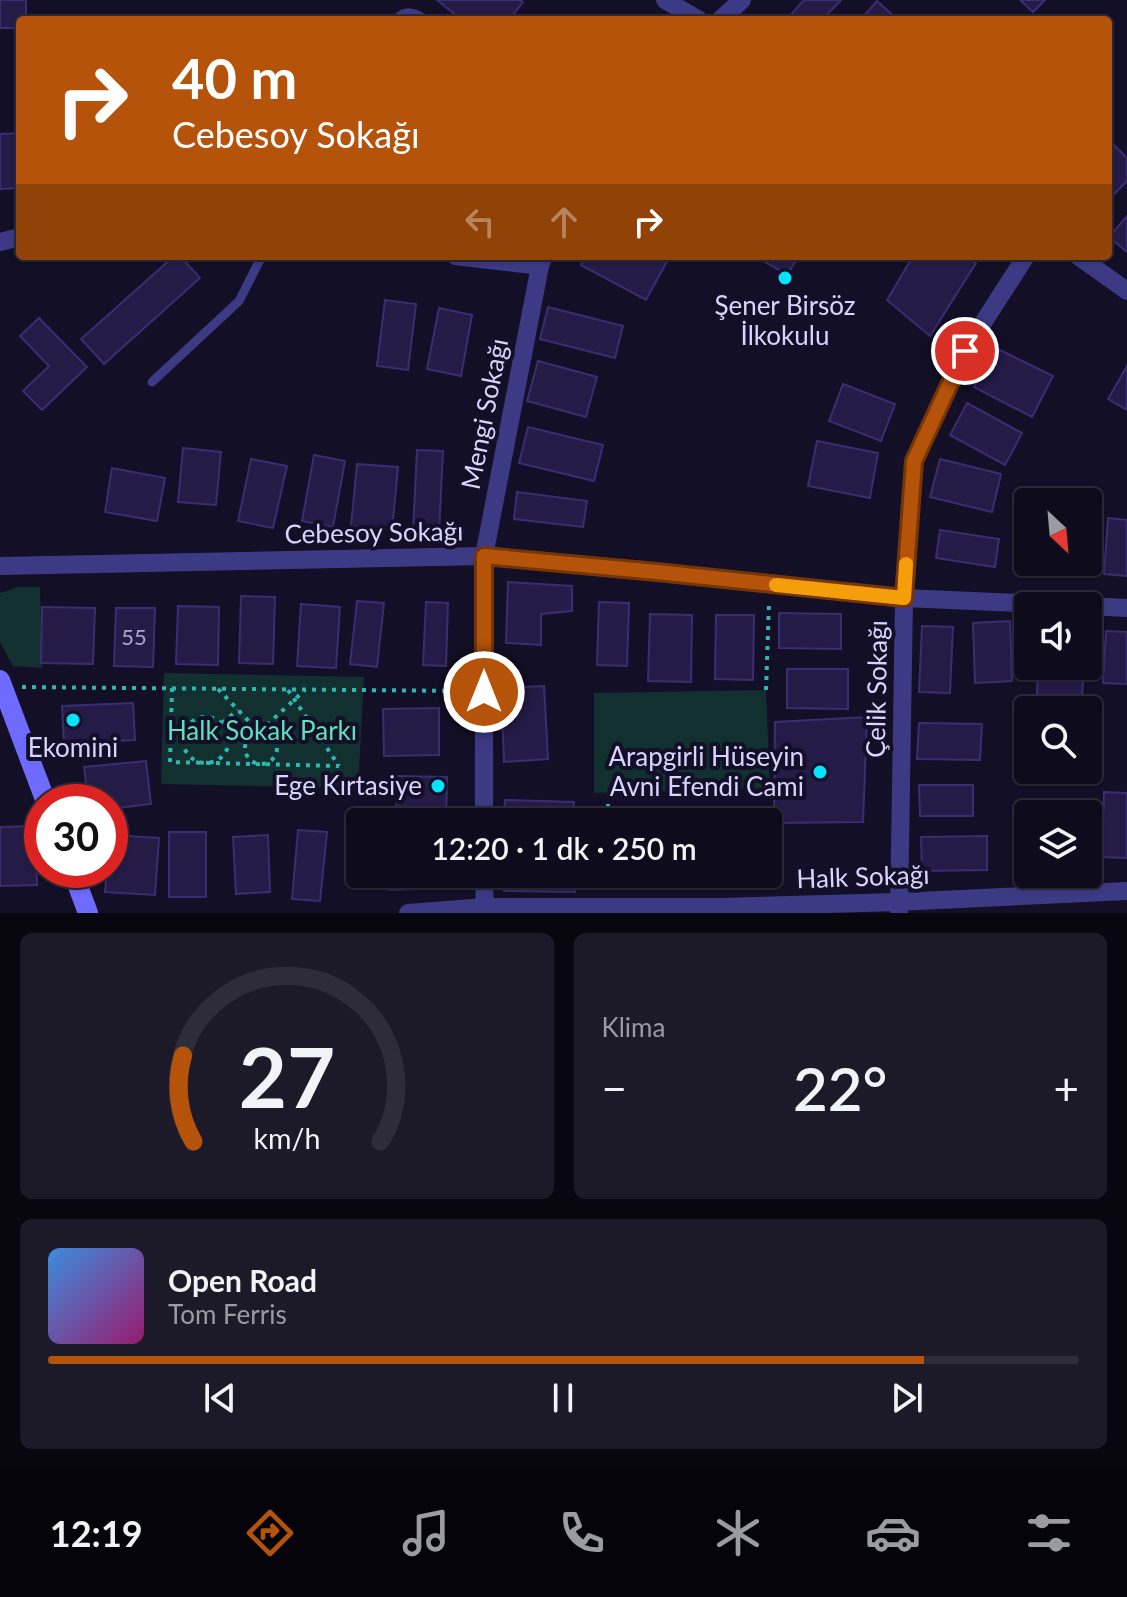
<!DOCTYPE html>
<html lang="tr">
<head>
<meta charset="utf-8">
<style>
	:root { --surface:#0e0b1c; --page:#1c1929; --text:#f1f3f6; --muted:#9b9ba3; --line:#2e2b3b; --accent:#b45309 }
	body { margin:0; font-family:Lato,sans-serif; background:var(--page); color:var(--text); height:100vh; display:flex; flex-direction:column; font-size:30px; white-space:nowrap }
	* { box-sizing:border-box; margin:0 }
	p { font-size:26px; color:var(--muted) }
	.icon { flex:none; width:44px; height:44px; fill:none; stroke:currentColor; stroke-width:2; stroke-linecap:round; stroke-linejoin:round }
	.map { position:relative; height:913px; overflow:hidden }
	.details { display:flex; flex-direction:column; gap:20px; padding:20px; background:#08060f; flex:1 }
	.details>* { flex:none }
	.top-card { position:absolute; left:16px; top:16px; width:1096px; height:244px; border-radius:8px; box-shadow:0 2px 6px #0004,0 0 0 2px var(--line); background:#b45309; color:#fff; overflow:hidden }
	.needle { width:52px; rotate:154deg }
	.buttons { position:absolute; left:1014px; top:488px; display:grid; gap:16px }
	.buttons a { display:grid; place-items:center; width:88px; height:88px; border-radius:8px; background:var(--surface); box-shadow:0 2px 6px #0004,0 0 0 2px var(--line); font-size:40px }
	.speed { position:absolute; left:24px; top:784px; display:flex; gap:16px; font-size:40px; font-weight:700; text-align:center }
	.speed>* { display:grid; place-content:center; width:104px; height:104px; border-radius:50%; background:var(--surface); box-shadow:0 2px 6px #0004,0 0 0 2px var(--line); line-height:1 }
	.speed .limit { border:12px solid #d22; background:#fff; color:#111 }
	.pin { position:absolute; display:grid; place-items:center; width:68px; height:68px; color:#fff; margin:-34px; border:4px solid #fff; border-radius:50%; box-shadow:0 2px 8px #0007 }
	.me { position:absolute; width:88px; margin:-44px; rotate:0deg; stroke-linejoin:round; filter:drop-shadow(0 0 6px #0008) }
	.turn { display:flex; align-items:center; gap:28px; height:168px; padding:0 24px; font-size:36px }
	.turn .icon { width:104px; height:104px; stroke-width:2.5 }
	.turn b { display:block; font-size:56px; line-height:68px }
	.lanes { display:flex; align-items:center; height:76px; padding:0 24px; background:#0003; justify-content:center; gap:40px; direction:ltr }
	.lanes .off { opacity:.35 }
	.big { font-size:60px; font-weight:600; line-height:1.1 }
	.details .widget { flex:1; display:flex; flex-direction:column; justify-content:center; gap:12px; min-width:0; padding:0 28px; border-radius:12px; background:var(--page) }
	.details .dial { align-items:center; gap:0 }
	.dial svg { height:208px; overflow:visible; fill:none; stroke:var(--line); stroke-width:7; stroke-linecap:round; text-anchor:middle }
	.dial text { fill:var(--text); stroke:none }
	.song { display:flex; align-items:center; gap:24px }
	.cover { width:96px; height:96px; border-radius:12px; background:linear-gradient(135deg,hsl(210 70% 55%),hsl(320 70% 35%)) }
	.played { height:8px; border-radius:4px; background:linear-gradient(90deg,var(--accent) 85%,var(--line) 85%) }
	.keys { display:flex; justify-content:space-around; direction:ltr }
	.heat { display:flex; justify-content:space-between; align-items:center; font-size:44px; direction:ltr }
	.details .tiles { flex:1; display:grid; gap:20px; grid-template-columns:1fr 1fr }
	.widget:last-child { grid-column:span 2 }
	.trip { position:absolute; left:346px; top:808px; width:436px; height:80px; border-radius:8px; background:var(--surface); box-shadow:0 2px 6px #0004,0 0 0 2px var(--line); font-weight:600; line-height:80px; text-align:center }
	.tab-bar { display:flex; height:128px; justify-content:space-around; align-items:center; background:#06040b; color:var(--muted) }
	.tab-bar .icon { width:56px; height:56px }
	.tab-bar .current { color:var(--accent) }
	.tab-bar b { font-size:36px; color:var(--text) }
	.map>svg:first-child { display:block }
	.green { fill:#12302f }
	.building { fill:#241b47; stroke:#3b2d73; stroke-width:2 }
	.lines { fill:none; stroke-linecap:round; stroke-linejoin:round }
	.path { stroke:#2fb8b0; stroke-width:4; stroke-dasharray:4 6; stroke-linecap:butt }
	.lane { stroke:#3d3a85; stroke-width:9 }
	.street { stroke:#3d3a85; stroke-width:18 }
	.secondary { stroke:#6f6bff; stroke-width:20 }
	.route-casing { stroke:#753606; stroke-width:20 }
	.route { stroke:#b45309; stroke-width:14 }
	.slow { stroke:#f59e0b; stroke-width:14 }
	.poi-dot { fill:#00e5ff; stroke:#130f26; stroke-width:3 }
	.labels { text-anchor:middle; stroke-width:8; stroke-linejoin:round; paint-order:stroke }
	.number-label { font-size:22px; fill:#aca6d1 }
	.poi-label { font-size:26px; fill:#d9d4ff; stroke:#130f26 }
	.street-label { font-size:26px; fill:#d9d4ff; stroke:#130f26 }
	.park-label { font-size:26px; fill:#5fe0c0; stroke:#130f26 }
</style>
</head>
<body>
<div class="map">
<svg width="1127" height="913" viewBox="0 0 1127 913">
	<rect width="100%" height="100%" fill="#130f26"/>
	<!-- green -->
	<path class="green" d="M 18,587 L 40,587 L 42,668 L 13,666 L 0,642 L 0,593 Z
		M 164,673 L 364,677 L 358,788 L 161,784 Z
		M 766,690 L 770,788 L 594,793 L 594,693 Z"/>
	<!-- building -->
	<path class="building" d="M 0,0 L 26,0 L 26,20 L 20,20 L 20,28 L 0,28 Z
		M 437,0 L 520,0 L 523,2 L 509,20 L 462,20 Z
		M 804,0 L 841,0 L 822,20 L 786,20 Z
		M 1020,0 L 1045,0 L 1033,12 Z
		M 877,1 L 898,20 L 860,20 Z
		M 20,133 L 20,188 L 0,189 L 0,134 Z
		M 1112,143 L 1127,158 L 1127,181 L 1108,200 L 1108,147 Z
		M 1127,216 L 1127,252 L 1109,237 Z
		M 174,256 L 180,256 L 200,278 L 104,364 L 81,339 Z
		M 586,256 L 670,256 L 646,300 L 581,265 Z
		M 755,256 L 799,256 L 787,275 Z
		M 913,256 L 964,256 L 976,263 L 930,336 L 887,300 Z
		M 385,300 L 416,304 L 408,370 L 377,366 Z
		M 548,307 L 623,326 L 615,358 L 540,339 Z
		M 439,308 L 472,315 L 461,376 L 427,369 Z
		M 39,318 L 87,367 L 42,410 L 23,391 L 49,366 L 20,336 Z
		M 994,347 L 1053,376 L 1032,417 L 974,387 Z
		M 538,361 L 597,377 L 586,417 L 527,401 Z
		M 1127,366 L 1127,410 L 1108,399 Z
		M 843,384 L 895,404 L 881,441 L 829,421 Z
		M 967,403 L 1022,433 L 1005,465 L 950,435 Z
		M 528,427 L 603,445 L 594,481 L 519,463 Z
		M 817,441 L 878,453 L 870,498 L 808,486 Z
		M 183,448 L 221,452 L 216,505 L 178,502 Z
		M 417,450 L 443,451 L 439,533 L 413,532 Z
		M 314,455 L 345,461 L 333,527 L 302,521 Z
		M 251,459 L 287,466 L 273,528 L 238,521 Z
		M 940,459 L 1001,474 L 992,512 L 930,497 Z
		M 357,464 L 398,467 L 392,530 L 351,526 Z
		M 112,468 L 165,478 L 157,521 L 105,512 Z
		M 517,492 L 587,501 L 583,527 L 514,519 Z
		M 1108,518 L 1127,520 L 1127,576 L 1104,574 Z
		M 940,530 L 999,539 L 995,567 L 936,558 Z
		M 1049,562 L 1078,562 L 1077,575 L 1048,572 Z
		M 508,582 L 572,586 L 572,611 L 541,614 L 541,645 L 506,643 Z
		M 241,596 L 275,597 L 273,664 L 239,663 Z
		M 357,601 L 384,603 L 377,667 L 350,664 Z
		M 426,602 L 448,603 L 446,666 L 423,665 Z
		M 599,602 L 629,603 L 627,666 L 597,665 Z
		M 301,604 L 340,607 L 336,668 L 297,666 Z
		M 178,606 L 219,607 L 218,665 L 176,664 Z
		M 42,607 L 95,608 L 93,664 L 41,663 Z
		M 116,608 L 155,608 L 153,667 L 114,666 Z
		M 779,613 L 841,614 L 841,649 L 779,648 Z
		M 650,614 L 692,615 L 691,682 L 648,681 Z
		M 716,615 L 754,615 L 753,680 L 715,679 Z
		M 1010,621 L 1012,681 L 975,683 L 973,623 Z
		M 922,626 L 953,627 L 950,693 L 919,692 Z
		M 1106,631 L 1127,632 L 1127,684 L 1103,683 Z
		M 1038,666 L 1084,666 L 1082,697 L 1037,695 Z
		M 787,669 L 848,669 L 848,709 L 787,708 Z
		M 544,686 L 548,759 L 504,762 L 501,688 Z
		M 133,703 L 135,740 L 64,743 L 62,706 Z
		M 439,708 L 439,755 L 384,756 L 383,709 Z
		M 867,717 L 863,822 L 774,823 L 775,722 Z
		M 919,723 L 982,724 L 980,760 L 917,759 Z
		M 146,761 L 151,804 L 110,809 L 110,802 L 88,802 L 84,767 Z
		M 397,776 L 447,777 L 446,822 L 396,822 Z
		M 919,785 L 973,785 L 973,816 L 920,816 Z
		M 1104,792 L 1127,793 L 1127,858 L 1102,857 Z
		M 505,800 L 574,802 L 573,822 L 504,822 Z
		M 1042,809 L 1085,812 L 1085,814 L 1041,814 Z
		M 722,815 L 722,822 L 681,822 L 681,817 Z
		M 35,826 L 37,885 L 0,886 L 0,827 Z
		M 298,830 L 327,832 L 320,901 L 292,899 Z
		M 169,832 L 206,832 L 206,897 L 169,897 Z
		M 110,835 L 159,838 L 155,895 L 105,892 L 107,870 L 110,870 Z
		M 268,835 L 270,892 L 236,894 L 233,837 Z
		M 987,836 L 987,870 L 922,871 L 921,837 Z
		M 388,874 L 445,874 L 445,888 L 389,890 Z
		M 504,874 L 575,874 L 575,892 L 504,891 Z
		M 626,874 L 662,874 L 661,882 L 625,881 Z
		M 683,874 L 724,874 L 724,880 L 683,881 Z"/>
	<g class="lines">
		<!-- path -->
		<path class="path" d="M 22,687 L 466,691
			M 172,688 L 170,762 L 339,766
			M 218,689 L 259,732 L 305,690
			M 288,690 L 339,766
			M 766,690 L 769,603
			M183 740a23 23 0 1 1 46 0a23 23 0 1 1-46 0Z
			M 222,723 L 238,710
			M245 748a16 16 0 1 1 32 0a16 16 0 1 1-32 0Z
			M 608,794 L 608,822
			M 609,874 L 609,888"/>
		<!-- lane -->
		<path class="lane" d="M 395,20 C 406,9 415,12 426,20
			M 543,20 L 544,19
			M 152,382 L 239,301 L 262,256"/>
		<!-- street -->
		<path class="street" d="M 665,0 L 699,20
			M 720,20 L 742,0
			M 0,242 L 20,237
			M 455,256 L 540,266
			M 1078,256 L 1127,291
			M 0,566 L 484,556 L 657,572 L 904,598 L 1084,606
			M 1088,606 L 1127,608
			M 484,822 L 484,556 L 540,266 L 544,256
			M 484,874 L 485,913
			M 408,913 L 485,907 L 722,907 L 898,902 L 1127,891
			M 899,913 L 904,598 L 914,461 L 965,351 L 1026,256"/>
		<!-- secondary -->
		<path class="secondary" d="M 0,680 L 46,802
			M 72,870 L 88,913"/>
	</g>
	<g class="lines">
		<!-- route casing -->
		<g class="route-casing">
			<path id="route" d="M 484,692 L 484,556 L 657,572 L 904,598 L 914,461 L 965,351"/>
		</g>
		<!-- route -->
		<use href="#route" class="route"/>
		<!-- slow -->
		<path class="slow" d="M 776,585 L 904,598 L 906,564"/>
	</g>
	<!-- markers -->
	<g class="poi-dot">
		<circle cx="785" cy="278" r="8"/>
		<circle cx="73" cy="720" r="8"/>
		<circle cx="820" cy="772" r="8"/>
		<circle cx="438" cy="786" r="8"/>
	</g>
	<g class="labels">
		<!-- number labels -->
		<g class="number-label">
			<text x="134" y="645">55</text>
		</g>
		<!-- poi labels -->
		<g class="poi-label">
			<text x="785" y="315">Şener Birsöz<tspan x="785" dy="30">İlkokulu</tspan></text>
			<text x="73" y="757">Ekomini</text>
			<text x="804" y="766" text-anchor="end">Arapgirli Hüseyin<tspan x="804" dy="30">Avni Efendi Cami</tspan></text>
			<text x="422" y="795" text-anchor="end">Ege Kırtasiye</text>
		</g>
		<!-- street labels -->
		<g class="street-label">
			<text transform="translate(485 414) rotate(-79)" y="9">Mengi Sokağı</text>
			<text transform="translate(374 533) rotate(-1)" y="9">Cebesoy Sokağı</text>
			<text transform="translate(877 689) rotate(-89)" y="9">Çelik Sokağı</text>
			<text transform="translate(863 877) rotate(-2)" y="9">Halk Sokağı</text>
		</g>
		<!-- park labels -->
		<g class="park-label">
			<text x="262" y="740">Halk Sokak Parkı</text>
		</g>
	</g>
</svg>
<div class="buttons">
<a><svg class="needle" viewBox="-14 -14 28 28"><path d="M0-13l5 13h-10z" fill="#e53935"/><path d="M0 13l5-13h-10z" fill="#9b9ba3"/></svg></a>
<a><svg class="icon" aria-label="sound" viewBox="0 0 24 24"><path d="M4 9h4l5-4v14l-5-4H4zM17 9q2 3 0 6"/></svg></a>
<a><svg class="icon" aria-label="search" viewBox="0 0 24 24"><circle cx="10" cy="10" r="6"/><path d="M15 15l6 6"/></svg></a>
<a><svg class="icon" aria-label="layers" viewBox="0 0 24 24"><path d="M12 4l9 5-9 5-9-5zM3 14l9 5 9-5"/></svg></a>
</div>
<div class="speed"><div class="limit">30</div></div>
<div class="pin" style="left:965px;top:351px;background:#d93025"><svg class="icon" aria-label="arrive" viewBox="0 0 24 24"><path d="M6 21V4h12l-3 4 3 4H6"/></svg></div>
<svg class="me" style="left:484px;top:692px" viewBox="-20 -20 40 40"><circle r="17" fill="#b45309" stroke="#fff" stroke-width="3"/><path d="M0-11L8 9 0 5-8 9z" fill="#fff"/></svg>
<div class="trip">12:20 · 1 dk · 250 m</div>
<div class="top-card">
<div class="turn"><svg class="icon" aria-label="right" viewBox="0 0 24 24"><path d="M7 20v-9h11M14 6l5 5-5 5"/></svg><div><b>40 m</b>Cebesoy Sokağı</div></div>
<div class="lanes"><svg class="icon off" aria-label="left" viewBox="0 0 24 24"><path d="M17 20v-9H6M10 6l-5 5 5 5"/></svg><svg class="icon off" aria-label="ahead" viewBox="0 0 24 24"><path d="M12 20V5M6 11l6-6 6 6"/></svg><svg class="icon" aria-label="right" viewBox="0 0 24 24"><path d="M7 20v-9h11M14 6l5 5-5 5"/></svg></div>
</div>
</div>
<section class="details">
<div class="tiles">
<div class="widget dial"><svg viewBox="0 0 100 80">
<path d="M14 69A42 42 0 1 1 86 69"/>
<path d="M14 69A42 42 0 0 1 10 36" stroke="#b45309"/>
<text x="50" y="56" font-size="32" font-weight="700">27</text>
<text x="50" y="72" font-size="11">km/h</text>
</svg></div>
<div class="widget"><p>Klima</p>
<div class="heat"><a>−</a><b class="big">22°</b><a>+</a></div>
</div>
<div class="widget">
<div class="song"><i class="cover"></i><div><b>Open Road</b><p>Tom Ferris</p></div></div>
<div class="played"></div>
<div class="keys"><svg class="icon" aria-label="previous" viewBox="0 0 24 24"><path d="M18 5L8 12l10 7zM5 5v14"/></svg><svg class="icon" aria-label="pause" viewBox="0 0 24 24"><path d="M8 5v14M16 5v14"/></svg><svg class="icon" aria-label="next" viewBox="0 0 24 24"><path d="M6 5l10 7-10 7zM19 5v14"/></svg></div>
</div>
</div>
</section>
<nav class="tab-bar">
<b>12:19</b>
<svg class="icon current" aria-label="directions" viewBox="0 0 24 24"><path d="M12 3l9 9-9 9-9-9zM9 14v-3h6M13 9l2 2-2 2"/></svg>
<svg class="icon" aria-label="music" viewBox="0 0 24 24"><path d="M9 18V5l10-2v13"/><circle cx="6" cy="18" r="3"/><circle cx="16" cy="16" r="3"/></svg>
<svg class="icon" aria-label="phone" viewBox="0 0 24 24"><path d="M5 4h4l2 5-3 2q2 4 5 5l2-3 5 2v4C11 20 4 13 5 4z"/></svg>
<svg class="icon" aria-label="climate" viewBox="0 0 24 24"><path d="M12 3v18M4 7l16 10M4 17L20 7"/></svg>
<svg class="icon" aria-label="car" viewBox="0 0 24 24"><path d="M5 17H2v-5l4-1 3-4h7l3 4 3 1v5h-3M9 17h6M6 11h13"/><circle cx="7" cy="17" r="2"/><circle cx="17" cy="17" r="2"/></svg>
<svg class="icon" aria-label="filters" viewBox="0 0 24 24"><path d="M4 7h16M4 17h16"/><circle cx="9" cy="7" r="2"/><circle cx="15" cy="17" r="2"/></svg>
</nav>
</body>
</html>
